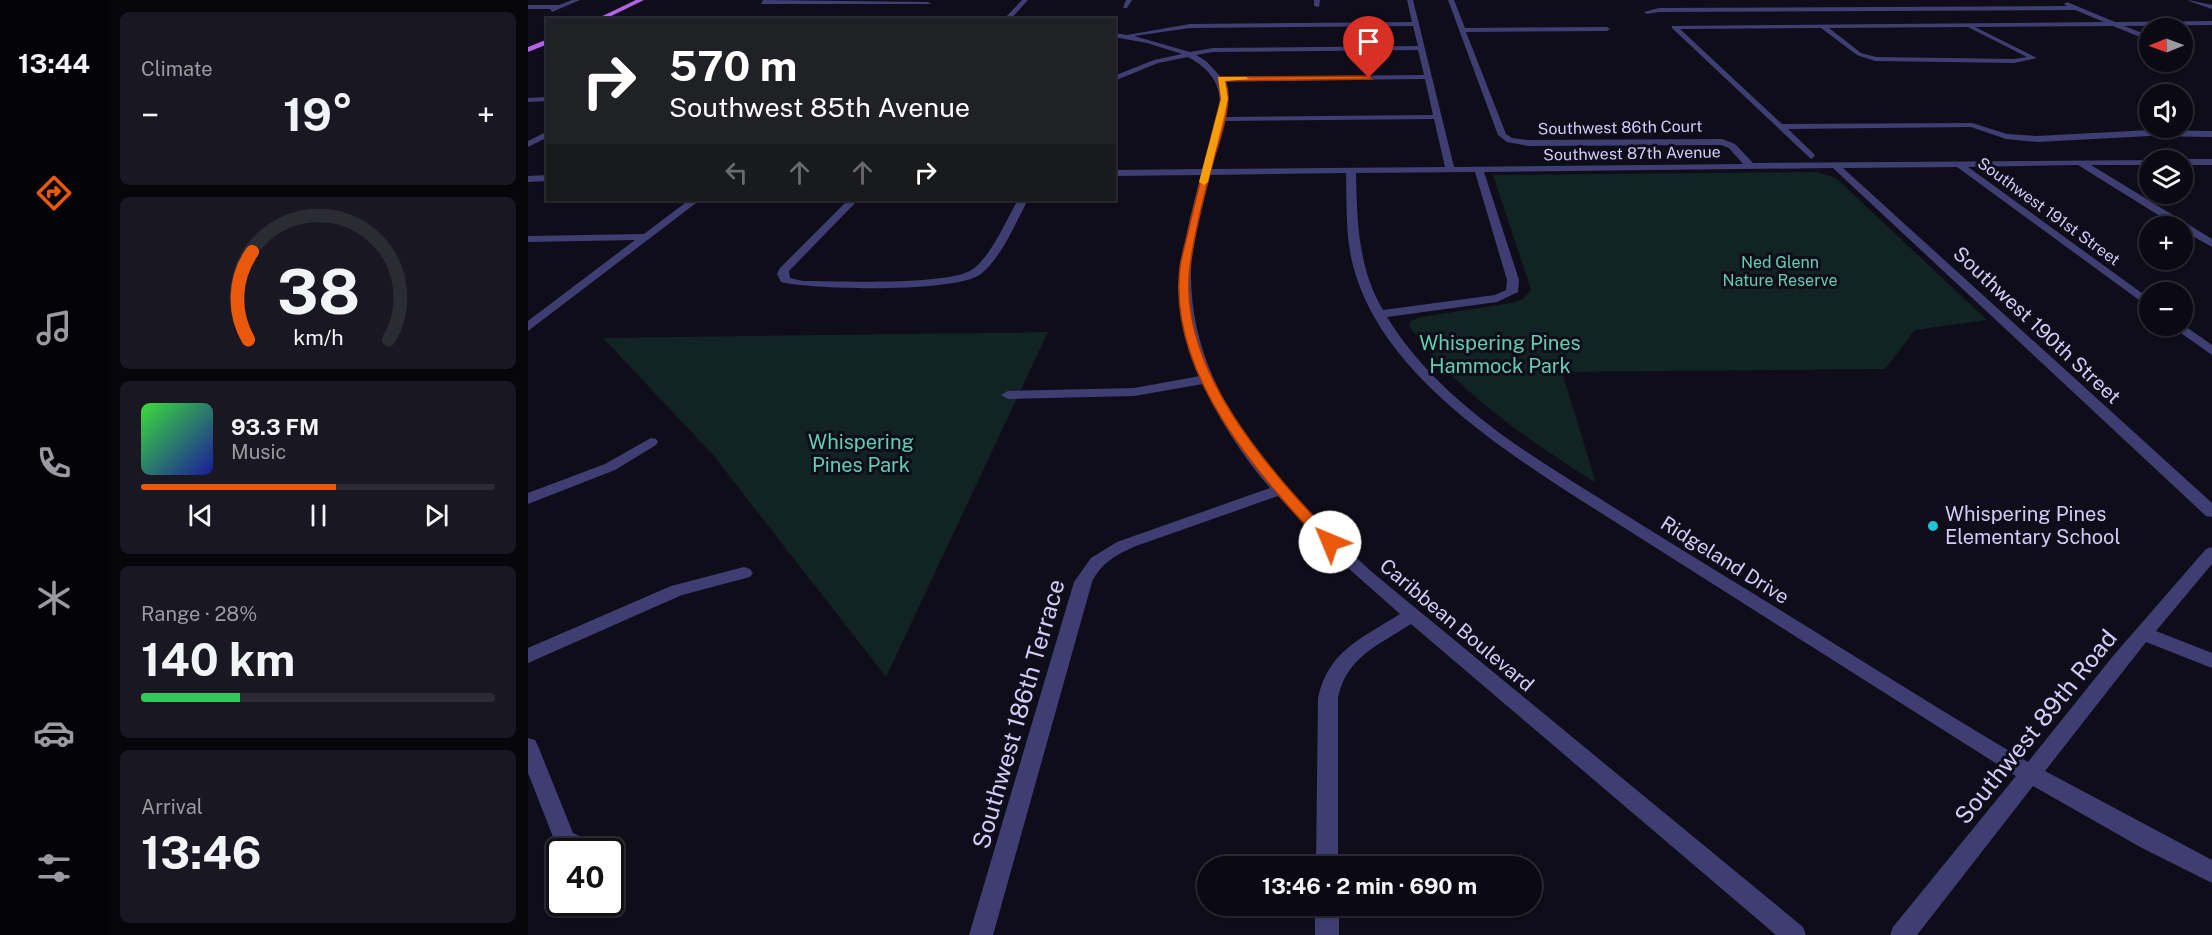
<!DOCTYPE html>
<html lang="en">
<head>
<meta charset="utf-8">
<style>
	:root { --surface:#0b0a14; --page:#191822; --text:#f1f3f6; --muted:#9a9aa0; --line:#2b2b34; --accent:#ea580c }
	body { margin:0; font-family:"Public Sans",sans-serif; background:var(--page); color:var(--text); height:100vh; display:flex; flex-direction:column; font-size:22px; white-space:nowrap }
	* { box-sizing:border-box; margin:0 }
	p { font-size:20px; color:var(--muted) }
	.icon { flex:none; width:33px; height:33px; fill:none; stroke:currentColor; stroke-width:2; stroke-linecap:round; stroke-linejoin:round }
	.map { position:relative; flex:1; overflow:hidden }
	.drawer { display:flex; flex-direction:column; gap:12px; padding:12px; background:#06060b; width:420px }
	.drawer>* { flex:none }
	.guide { position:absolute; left:18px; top:18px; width:570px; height:183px; border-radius:0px; box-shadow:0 2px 4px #0004,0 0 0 2px var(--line); background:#202124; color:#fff; overflow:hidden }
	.needle { width:39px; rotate:269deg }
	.controls { position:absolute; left:1611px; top:18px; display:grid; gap:12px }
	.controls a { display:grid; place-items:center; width:54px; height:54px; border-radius:50%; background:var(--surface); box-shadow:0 2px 4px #0004,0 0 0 2px var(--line); font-size:30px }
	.speed { position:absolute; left:18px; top:838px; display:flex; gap:12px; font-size:30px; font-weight:700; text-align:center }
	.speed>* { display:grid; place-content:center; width:78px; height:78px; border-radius:50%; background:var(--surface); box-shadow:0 2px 4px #0004,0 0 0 2px var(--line); line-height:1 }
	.speed .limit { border:3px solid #111; border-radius:9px; background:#fff; color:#111 }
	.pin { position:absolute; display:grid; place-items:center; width:51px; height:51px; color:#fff; margin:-62px -26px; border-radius:50% 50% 50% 0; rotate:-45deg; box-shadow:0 0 6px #0007 }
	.pin .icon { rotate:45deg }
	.me { position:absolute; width:66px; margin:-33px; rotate:315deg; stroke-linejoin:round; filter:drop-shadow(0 0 4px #0008) }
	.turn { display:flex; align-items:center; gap:21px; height:126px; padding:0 24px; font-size:27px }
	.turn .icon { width:78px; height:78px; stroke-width:2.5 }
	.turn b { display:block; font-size:42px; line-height:51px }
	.lanes { display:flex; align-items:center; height:57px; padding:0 24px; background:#0003; justify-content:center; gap:30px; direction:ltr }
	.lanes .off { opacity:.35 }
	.big { font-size:45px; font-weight:700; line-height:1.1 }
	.drawer .tile { flex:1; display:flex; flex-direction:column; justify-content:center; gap:9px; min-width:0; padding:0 21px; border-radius:9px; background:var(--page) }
	.drawer .dial { align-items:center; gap:0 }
	.dial svg { height:156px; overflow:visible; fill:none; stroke:var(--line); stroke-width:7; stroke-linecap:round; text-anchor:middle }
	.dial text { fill:var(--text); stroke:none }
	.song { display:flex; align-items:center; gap:18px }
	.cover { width:72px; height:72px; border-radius:9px; background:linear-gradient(135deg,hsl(120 70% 55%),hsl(240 70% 35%)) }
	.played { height:6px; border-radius:3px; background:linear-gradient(90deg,var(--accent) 55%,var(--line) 55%) }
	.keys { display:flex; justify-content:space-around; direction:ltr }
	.heat { display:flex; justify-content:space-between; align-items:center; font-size:33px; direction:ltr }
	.charge { height:9px; border-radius:4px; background:linear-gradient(90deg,#34c759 28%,var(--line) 0) }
	.trip { position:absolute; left:669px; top:856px; width:345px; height:60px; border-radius:30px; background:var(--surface); box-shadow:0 2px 4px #0004,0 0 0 2px var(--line); font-weight:700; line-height:60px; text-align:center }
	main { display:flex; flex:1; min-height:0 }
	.dock { display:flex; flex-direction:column; width:108px; justify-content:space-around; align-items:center; background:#040408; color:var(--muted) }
	.dock .icon { width:42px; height:42px }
	.dock .current { color:var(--accent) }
	.dock b { font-size:27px; color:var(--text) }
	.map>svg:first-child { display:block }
	.green { fill:#112322 }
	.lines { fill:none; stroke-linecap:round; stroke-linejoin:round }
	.minor { fill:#3f3e73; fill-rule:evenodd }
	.major { fill:#b562ea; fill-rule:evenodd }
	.route { fill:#ea580c; stroke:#983908; stroke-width:1.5 }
	.slow { fill:#f59e0b }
	.poi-dot { fill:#1dc4d4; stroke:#0f0d1a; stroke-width:2 }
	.labels { text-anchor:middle; stroke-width:6; stroke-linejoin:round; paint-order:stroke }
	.far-street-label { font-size:16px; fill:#d1ccf8; stroke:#0f0d1a }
	.far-park-label { font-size:16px; fill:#63cdb1; stroke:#0f0d1a }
	.street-label { font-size:20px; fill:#d1ccf8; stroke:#0f0d1a }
	.park-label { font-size:20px; fill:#63cdb1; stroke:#0f0d1a }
	.poi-label { font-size:20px; fill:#d1ccf8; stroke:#0f0d1a; text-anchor:start }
	.near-street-label { font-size:24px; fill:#d1ccf8; stroke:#0f0d1a }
</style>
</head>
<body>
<main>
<nav class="dock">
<b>13:44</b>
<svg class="icon current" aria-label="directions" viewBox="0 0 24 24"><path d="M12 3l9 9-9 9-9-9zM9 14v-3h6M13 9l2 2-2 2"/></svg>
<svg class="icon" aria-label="music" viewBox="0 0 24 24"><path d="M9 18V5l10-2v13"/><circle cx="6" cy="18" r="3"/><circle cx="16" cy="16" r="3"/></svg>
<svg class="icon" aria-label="phone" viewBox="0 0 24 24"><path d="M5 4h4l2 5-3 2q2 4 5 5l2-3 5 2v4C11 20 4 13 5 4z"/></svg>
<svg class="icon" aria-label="climate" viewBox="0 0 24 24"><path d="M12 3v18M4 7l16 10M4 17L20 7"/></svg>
<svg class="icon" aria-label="car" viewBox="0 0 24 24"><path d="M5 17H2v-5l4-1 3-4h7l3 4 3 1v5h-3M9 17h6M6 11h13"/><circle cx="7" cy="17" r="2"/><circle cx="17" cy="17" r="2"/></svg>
<svg class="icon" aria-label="filters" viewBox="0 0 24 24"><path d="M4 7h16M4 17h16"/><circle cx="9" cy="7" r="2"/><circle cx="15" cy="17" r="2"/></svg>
</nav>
<section class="drawer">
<div class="tile"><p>Climate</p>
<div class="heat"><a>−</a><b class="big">19°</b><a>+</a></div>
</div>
<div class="tile dial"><svg viewBox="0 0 100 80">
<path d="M14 69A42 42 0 1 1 86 69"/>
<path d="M14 69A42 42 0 0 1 16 24" stroke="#ea580c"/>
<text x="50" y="56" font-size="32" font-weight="700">38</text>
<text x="50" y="72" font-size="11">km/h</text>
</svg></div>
<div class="tile">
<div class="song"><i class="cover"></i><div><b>93.3 FM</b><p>Music</p></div></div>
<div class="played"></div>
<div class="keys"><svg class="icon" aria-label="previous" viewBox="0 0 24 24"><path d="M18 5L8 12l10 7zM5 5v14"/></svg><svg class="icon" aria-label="pause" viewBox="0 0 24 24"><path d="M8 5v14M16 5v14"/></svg><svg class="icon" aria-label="next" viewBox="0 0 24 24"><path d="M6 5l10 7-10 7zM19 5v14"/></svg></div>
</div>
<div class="tile"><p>Range · 28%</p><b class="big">140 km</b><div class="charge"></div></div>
<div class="tile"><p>Arrival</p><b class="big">13:46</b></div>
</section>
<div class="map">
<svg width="1684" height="935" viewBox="0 0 1684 935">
	<rect width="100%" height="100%" fill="#0f0d1a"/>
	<!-- green -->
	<path class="green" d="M 1289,172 L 1308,178 L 1459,320 L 1387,330 L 1357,369 L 1034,372 L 1068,483 C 1000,440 928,391 881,326 L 882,322 L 892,317 L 984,303 L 995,299 L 1003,289 L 965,175 Z
		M 520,332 L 358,677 L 185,455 L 75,338 Z"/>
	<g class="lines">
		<!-- minor -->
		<path class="minor" d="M 44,0 L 52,0 L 24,12 L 22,9 L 0,9 L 0,5 L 31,5 Z
			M 235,0 L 400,2 L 403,4 L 233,4 Z
			M 494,0 L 500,0 L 482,20 L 475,20 Z
			M 598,0 L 604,0 L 599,8 L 595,8 Z
			M 786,0 L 792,0 L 791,7 L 786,6 Z
			M 879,0 L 885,0 L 926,167 L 1215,164 L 1201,148 L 1193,145 L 1000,146 L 979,142 L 970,135 L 920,0 L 926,0 L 937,28 L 1079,27 L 1082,29 L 1079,31 L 938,32 L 978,134 L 984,138 L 1000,140 L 1194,139 L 1207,144 L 1225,163 L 1625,160 L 1622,160 L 1622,165 L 1563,165 L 1684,239 L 1684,247 L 1654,230 L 1654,226 L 1648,226 L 1550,165 L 1440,167 L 1622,299 L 1622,308 L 1429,167 L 1315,168 L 1684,503 L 1684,517 L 1678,516 L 1305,168 L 956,172 L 991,280 L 990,292 L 969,302 L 859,317 C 908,397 993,450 1071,498 C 1118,528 1166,557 1213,586 C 1309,645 1403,705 1500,762 L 1585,656 L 1678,549 L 1684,547 L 1684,564 L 1628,631 L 1684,653 L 1684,668 L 1618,642 L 1517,771 L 1684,860 L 1684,883 L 1614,848 L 1505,786 L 1389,935 L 1362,935 L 1365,927 L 1488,776 L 1040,492 C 959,439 853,367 826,269 C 817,238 819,205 818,173 L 682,175 C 675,206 663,241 663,273 C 662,398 759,495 845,573 L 1275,927 L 1278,935 L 1248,935 L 883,624 C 851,645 818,657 810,698 L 810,867 L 788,867 L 790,698 C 800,651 834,638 872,614 L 802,552 L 750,496 L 608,546 C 589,554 573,563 564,582 L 465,935 L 441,935 L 546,582 L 563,558 L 589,542 L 742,488 C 715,457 692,421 675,384 L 606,396 L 480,399 L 473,395 L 480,391 L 606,388 L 672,376 C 638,301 654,250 673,175 L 586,176 L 586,170 L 674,169 C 686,123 713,86 660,57 L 630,63 L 586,81 L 586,76 L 626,60 L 654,54 L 619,43 L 586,37 L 586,33 L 599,35 L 662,24 L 884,22 ZM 885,26 L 890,46 L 685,48 L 662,52 L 606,36 L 662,28 ZM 890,50 L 896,75 L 693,77 L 678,61 L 668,55 L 685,52 ZM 897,79 L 905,115 L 697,117 C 700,104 702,92 696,81 ZM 906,119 L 917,167 L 684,169 L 695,121 ZM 947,172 L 979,280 L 978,290 L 967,295 L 855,310 C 830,268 829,221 828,173 Z
			M 1660,0 L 1684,5 L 1684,9 L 1661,1 Z
			M 1539,2 L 1587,22 L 1684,21 L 1684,25 L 1596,26 L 1622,36 L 1622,41 L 1585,26 L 1447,27 L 1509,58 L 1486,63 L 1347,61 L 1329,55 L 1293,28 L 1152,29 L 1254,124 L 1444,123 L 1479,134 L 1509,136 L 1622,130 L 1684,131 L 1684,137 L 1622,136 L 1509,142 L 1478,139 L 1443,127 L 1260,129 L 1286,154 L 1287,156 L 1283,159 L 1144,28 L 1144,26 L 1576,22 L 1547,10 L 1131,12 L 1119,14 L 1116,12 L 1131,8 L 1539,6 L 1536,4 ZM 1440,27 L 1499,57 L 1486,59 L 1348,57 L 1333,53 L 1301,28 Z
			M 20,97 L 20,101 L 0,102 L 0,98 Z
			M 20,131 L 20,137 L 0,147 L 0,141 Z
			M 1654,159 L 1684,159 L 1684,165 L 1654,165 L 1654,160 L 1651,160 Z
			M 20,175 L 20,181 L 0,182 L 0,176 Z
			M 161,200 L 172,200 L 0,331 L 0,321 L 107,240 L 0,242 L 0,236 L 116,234 Z
			M 320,200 L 330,200 L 261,271 L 262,278 L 275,281 C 307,281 423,286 445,269 C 464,255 478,220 490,200 L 500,200 C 488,222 473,258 453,274 C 429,293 285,290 253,282 L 249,274 L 252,268 Z
			M 1654,324 L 1684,345 L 1684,355 L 1643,326 Z
			M 123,438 L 128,439 L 130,442 L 128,445 L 87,470 L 0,504 L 0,493 L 77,464 Z
			M 216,567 L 222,569 L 225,573 L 222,577 L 154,595 L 0,663 L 0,648 L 143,586 Z
			M 0,738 L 7,740 L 10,746 L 45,833 L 71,845 L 74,852 L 40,852 L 29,847 L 0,773 Z
			M 82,851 L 92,855 L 95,862 L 92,869 L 84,872 L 82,852 L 78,852 Z
			M 787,906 L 811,906 L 811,935 L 787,935 Z"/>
		<!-- major -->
		<path class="major" d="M 108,0 L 116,0 L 75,20 L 66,20 Z
			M 20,39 L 20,44 L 0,52 L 0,47 Z"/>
	</g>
	<!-- route -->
	<path class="route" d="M 841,76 L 844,79 L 697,81 C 707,102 689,146 683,169 C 675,200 666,234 662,267 C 649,369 742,471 807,539 L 810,542 L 802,547 L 797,546 C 730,475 639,374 652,267 C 654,253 659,238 662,223 C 672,182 682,141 693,99 L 690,77 Z"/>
	<!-- slow -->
	<path class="slow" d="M 690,77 L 718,77 L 721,79 L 697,81 L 700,99 L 680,182 L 676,185 L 671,182 L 693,99 Z"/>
	<!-- markers -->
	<circle class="poi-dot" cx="1405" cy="526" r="6"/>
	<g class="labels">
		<!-- far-street labels -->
		<g class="far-street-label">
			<text transform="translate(1092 127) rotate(-1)" y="6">Southwest 86th Court</text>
			<text transform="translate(1104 153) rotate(-1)" y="6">Southwest 87th Avenue</text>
			<text transform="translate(1521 211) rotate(36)" y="6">Southwest 191st Street</text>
		</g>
		<!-- far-park labels -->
		<g class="far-park-label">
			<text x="1252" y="268">Ned Glenn<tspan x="1252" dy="18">Nature Reserve</tspan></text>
		</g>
		<!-- street labels -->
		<g class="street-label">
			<text transform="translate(1509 325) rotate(43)" y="7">Southwest 190th Street</text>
			<text transform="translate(1197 560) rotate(32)" y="7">Ridgeland Drive</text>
			<text transform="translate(929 625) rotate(40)" y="7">Caribbean Boulevard</text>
		</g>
		<!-- park labels -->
		<g class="park-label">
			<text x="972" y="350">Whispering Pines<tspan x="972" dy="23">Hammock Park</tspan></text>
			<text x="333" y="449">Whispering<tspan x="333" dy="23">Pines Park</tspan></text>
		</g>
		<!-- poi labels -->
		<g class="poi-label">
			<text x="1417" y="521">Whispering Pines<tspan x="1417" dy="23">Elementary School</tspan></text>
		</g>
		<!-- near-street labels -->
		<g class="near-street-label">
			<text transform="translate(491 714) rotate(-74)" y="8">Southwest 186th Terrace</text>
			<text transform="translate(1508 727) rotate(-51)" y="8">Southwest 89th Road</text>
		</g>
	</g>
</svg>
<div class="controls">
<a><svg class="needle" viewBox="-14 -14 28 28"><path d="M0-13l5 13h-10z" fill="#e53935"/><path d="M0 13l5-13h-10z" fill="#9a9aa0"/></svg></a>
<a><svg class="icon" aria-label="sound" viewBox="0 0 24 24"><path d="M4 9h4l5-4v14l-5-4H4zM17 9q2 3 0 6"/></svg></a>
<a><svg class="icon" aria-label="layers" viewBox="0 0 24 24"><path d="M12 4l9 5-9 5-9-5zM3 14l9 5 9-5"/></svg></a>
<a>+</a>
<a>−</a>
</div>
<div class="speed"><div class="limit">40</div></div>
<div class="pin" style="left:841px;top:78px;background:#d93025"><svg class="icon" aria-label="arrive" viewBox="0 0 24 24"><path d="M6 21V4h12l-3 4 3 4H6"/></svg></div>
<svg class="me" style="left:802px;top:542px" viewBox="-20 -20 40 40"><circle r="19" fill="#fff"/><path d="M0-13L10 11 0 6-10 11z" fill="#ea580c"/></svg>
<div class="trip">13:46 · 2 min · 690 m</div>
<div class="guide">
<div class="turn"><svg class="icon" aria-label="right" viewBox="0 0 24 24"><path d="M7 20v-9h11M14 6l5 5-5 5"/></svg><div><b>570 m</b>Southwest 85th Avenue</div></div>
<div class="lanes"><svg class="icon off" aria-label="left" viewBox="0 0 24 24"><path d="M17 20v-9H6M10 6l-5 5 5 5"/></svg><svg class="icon off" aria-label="ahead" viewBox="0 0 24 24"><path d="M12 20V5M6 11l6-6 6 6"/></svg><svg class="icon off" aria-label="ahead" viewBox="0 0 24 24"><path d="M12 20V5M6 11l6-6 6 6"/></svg><svg class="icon" aria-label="right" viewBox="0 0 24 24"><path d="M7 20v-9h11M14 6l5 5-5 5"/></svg></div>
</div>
</div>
</main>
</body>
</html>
